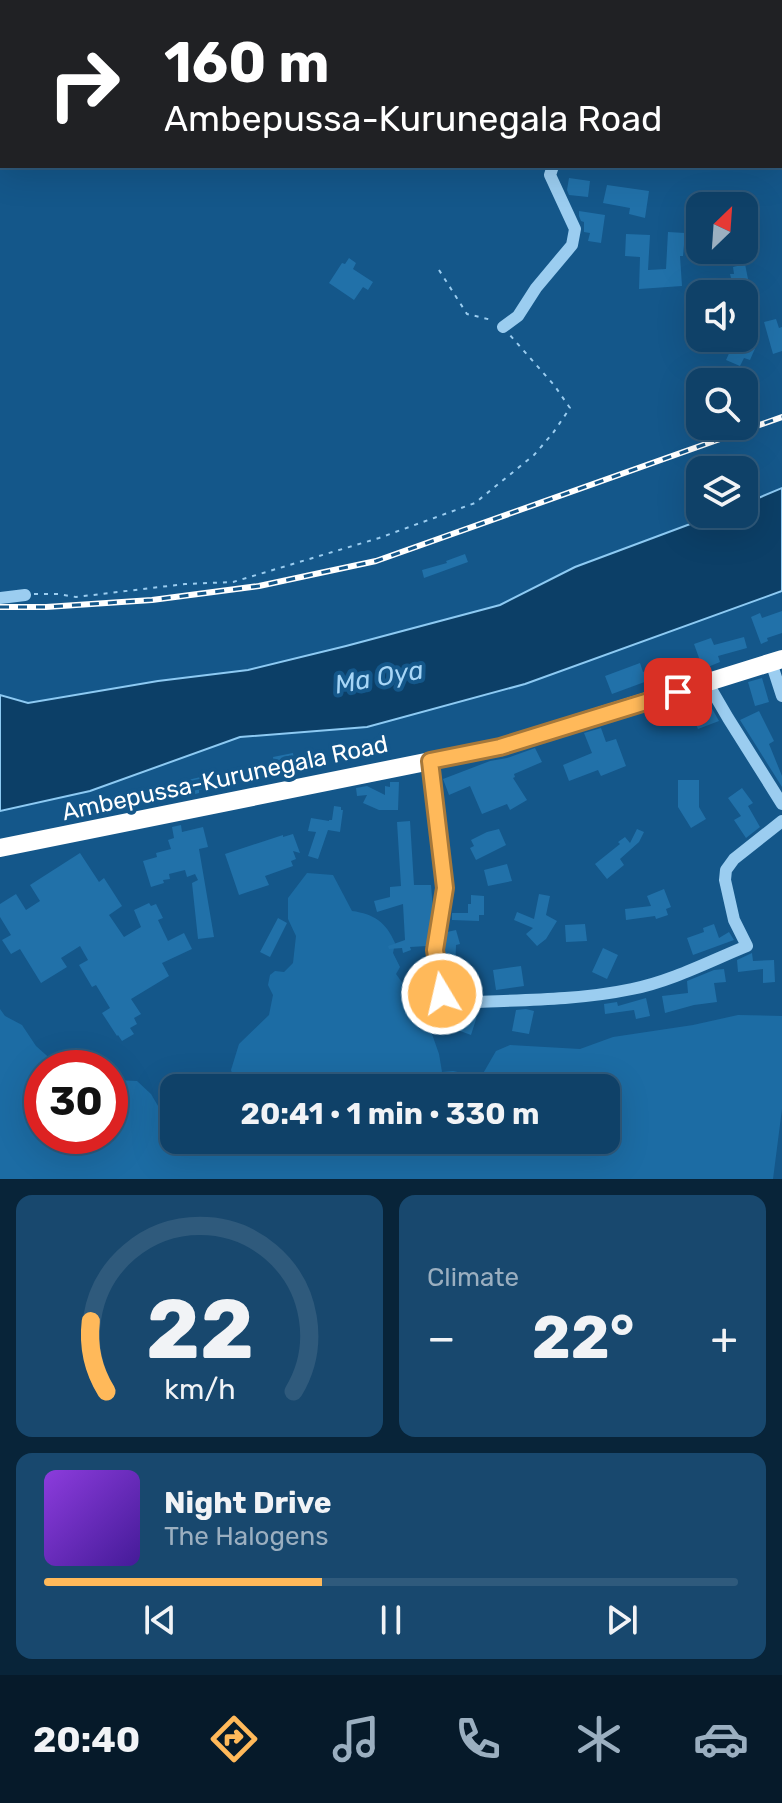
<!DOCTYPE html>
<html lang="en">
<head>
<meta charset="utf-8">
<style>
	:root { --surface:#0f4168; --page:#18486e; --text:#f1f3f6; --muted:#9bafc0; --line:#2f5a7c; --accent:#ffb95a }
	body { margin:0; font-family:Rubik,sans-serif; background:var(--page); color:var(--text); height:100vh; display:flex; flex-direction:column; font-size:30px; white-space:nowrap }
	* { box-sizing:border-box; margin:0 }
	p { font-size:26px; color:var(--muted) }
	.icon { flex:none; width:44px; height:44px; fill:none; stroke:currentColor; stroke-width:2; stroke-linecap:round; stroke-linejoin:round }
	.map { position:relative; height:1179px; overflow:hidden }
	.panel { display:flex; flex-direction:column; gap:16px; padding:16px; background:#082439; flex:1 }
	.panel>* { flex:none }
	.hud { position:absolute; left:0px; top:0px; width:782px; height:168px; box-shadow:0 8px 32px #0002,0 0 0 2px var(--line); background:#202124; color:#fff; overflow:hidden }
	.needle { width:52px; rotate:25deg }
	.fabs { position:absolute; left:686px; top:192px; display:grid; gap:16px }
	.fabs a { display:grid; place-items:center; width:72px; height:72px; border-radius:16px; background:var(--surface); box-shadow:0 8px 32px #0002,0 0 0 2px var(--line); font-size:40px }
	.speed { position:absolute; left:24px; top:1050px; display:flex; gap:16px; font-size:40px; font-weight:700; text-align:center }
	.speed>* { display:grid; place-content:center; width:104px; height:104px; border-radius:50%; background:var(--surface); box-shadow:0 8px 32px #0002,0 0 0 2px var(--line); line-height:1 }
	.speed .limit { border:12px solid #d22; background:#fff; color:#111 }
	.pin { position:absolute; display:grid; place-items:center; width:68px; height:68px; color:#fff; margin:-34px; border-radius:16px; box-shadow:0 4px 12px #0006 }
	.me { position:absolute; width:88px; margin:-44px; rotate:351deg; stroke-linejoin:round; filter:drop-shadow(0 0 6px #0008) }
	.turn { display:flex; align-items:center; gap:28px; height:168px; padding:0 32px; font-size:36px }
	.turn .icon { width:104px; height:104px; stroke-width:2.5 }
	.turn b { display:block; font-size:56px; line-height:68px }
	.big { font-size:60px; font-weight:700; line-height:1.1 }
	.panel .card { flex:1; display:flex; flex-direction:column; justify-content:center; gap:12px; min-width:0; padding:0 28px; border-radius:16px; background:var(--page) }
	.panel .dial { align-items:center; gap:0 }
	.dial svg { height:208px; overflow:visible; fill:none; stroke:var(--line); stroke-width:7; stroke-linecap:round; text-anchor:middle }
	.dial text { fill:var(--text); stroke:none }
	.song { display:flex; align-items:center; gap:24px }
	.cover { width:96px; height:96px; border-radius:12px; background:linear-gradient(135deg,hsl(270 70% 55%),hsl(260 70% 35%)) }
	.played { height:8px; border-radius:4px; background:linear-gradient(90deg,var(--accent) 40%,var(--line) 40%) }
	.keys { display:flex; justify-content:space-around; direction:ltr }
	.heat { display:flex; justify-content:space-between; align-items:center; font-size:44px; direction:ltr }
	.panel .tiles { flex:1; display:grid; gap:16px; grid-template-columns:1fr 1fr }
	.card:last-child { grid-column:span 2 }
	.trip { position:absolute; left:160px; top:1074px; width:460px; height:80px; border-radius:16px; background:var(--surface); box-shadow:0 8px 32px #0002,0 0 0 2px var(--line); font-weight:700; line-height:80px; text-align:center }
	.menu { display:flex; height:128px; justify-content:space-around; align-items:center; background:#061a2a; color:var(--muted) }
	.menu .icon { width:56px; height:56px }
	.menu .on { color:var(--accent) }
	.menu b { font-size:36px; color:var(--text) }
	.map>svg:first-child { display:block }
	.green { fill:#1c6ca4 }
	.water { fill:#0c3f67; stroke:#8dcaf3; stroke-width:2 }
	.building { fill:#2171a9 }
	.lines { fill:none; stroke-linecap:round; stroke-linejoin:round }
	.path { stroke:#9bcdf0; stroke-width:2; stroke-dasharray:4 6; stroke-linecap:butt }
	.minor { stroke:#9bcdf0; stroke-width:12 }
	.highway { stroke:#fff; stroke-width:18 }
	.rail-casing { stroke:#fff; stroke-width:6 }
	.rail { stroke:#14578a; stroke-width:3; stroke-dasharray:9; stroke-linecap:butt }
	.route-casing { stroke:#a6783a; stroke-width:20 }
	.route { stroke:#ffb95a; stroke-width:14 }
	.labels { text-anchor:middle; stroke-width:8; stroke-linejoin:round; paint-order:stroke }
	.street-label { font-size:24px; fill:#fff; stroke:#14578a }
	.water-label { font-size:26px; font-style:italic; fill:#a7d6f7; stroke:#14578a }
</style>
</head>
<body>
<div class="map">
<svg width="782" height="1179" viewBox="0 0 782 1179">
	<rect width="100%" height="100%" fill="#14578a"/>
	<!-- green -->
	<path class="green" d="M 307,873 L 333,875 L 352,911 C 374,914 386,922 395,943 L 393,953 L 400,967 L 396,974 L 425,1014 L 439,1054 L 442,1072 L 453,1071 L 481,1077 L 496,1051 L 510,1045 L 580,1049 L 613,1037 L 693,1025 L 738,1015 L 782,1016 L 782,1109 L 773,1179 L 0,1179 L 0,1009 L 5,1016 L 22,1025 L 36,1046 L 55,1063 L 69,1068 L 42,1068 L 42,1136 L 110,1136 L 110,1078 L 114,1080 L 137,1081 L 151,1094 L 174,1133 L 174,1140 L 182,1140 L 197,1152 L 212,1140 L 606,1140 L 606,1088 L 237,1088 L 231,1070 L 239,1044 L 269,1015 L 273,995 L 268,985 L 270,975 L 275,971 L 284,972 L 293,963 L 296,936 L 288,919 L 288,898 Z"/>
	<!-- water -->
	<path class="water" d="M 782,488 L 782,591 L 525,684 L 367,727 L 240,737 L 90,791 L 0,811 L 0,695 L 28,703 L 158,681 L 248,670 L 346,646 L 500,605 L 575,567 L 717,514 L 744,514 L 744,504 Z"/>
	<!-- building -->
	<path class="building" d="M 569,178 L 590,181 L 588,197 L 569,195 L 567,190 Z
		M 607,185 L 649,191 L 645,218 L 629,214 L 630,208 L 603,203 Z
		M 579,211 L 605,215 L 601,243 L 588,241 L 590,233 L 584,232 L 584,222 L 581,221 L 579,216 Z
		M 668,232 L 685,233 L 683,256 L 680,256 L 682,286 L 639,289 L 640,257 L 625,256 L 626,234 L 650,235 L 648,270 L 666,269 Z
		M 349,258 L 356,263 L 353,269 L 373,282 L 368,290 L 363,287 L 354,300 L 329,283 L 342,263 L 345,264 Z
		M 745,264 L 751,294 L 730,294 L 729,283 L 732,282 L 730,274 L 734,274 L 733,267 Z
		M 776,319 L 779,328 L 782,327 L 782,351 L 773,354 L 764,322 Z
		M 736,338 L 744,338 L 757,344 L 750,360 L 744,358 L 740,366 L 726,360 Z
		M 465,554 L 468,562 L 424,578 L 422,570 L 447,563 L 446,561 Z
		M 782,611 L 782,633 L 767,638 L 768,641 L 761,644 L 751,617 L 760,613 L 762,618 Z
		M 744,637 L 747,648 L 718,656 L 720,662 L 703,669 L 694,644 L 711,638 L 714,645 Z
		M 667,662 L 673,675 L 652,684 L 650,680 L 612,694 L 605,676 L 640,663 L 643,672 Z
		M 762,678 L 769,702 L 755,706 L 748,682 Z
		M 705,696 L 719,721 L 698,729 L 688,706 L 670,713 L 667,707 Z
		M 759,711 L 774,741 L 769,744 L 782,776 L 782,787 L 740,720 Z
		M 601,728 L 606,742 L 616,739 L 626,766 L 601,776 L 598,770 L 569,781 L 563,765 L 592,753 L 584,733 Z
		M 535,748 L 542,762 L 514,774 L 515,777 L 513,778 L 527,800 L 510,810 L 507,804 L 482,814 L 470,786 L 449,795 L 443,779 L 490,761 L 507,758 Z
		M 293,753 L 294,763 L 287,765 L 287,768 L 269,771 L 269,774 L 249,776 L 247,766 L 274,763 L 273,757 Z
		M 205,776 L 208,788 L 199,790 L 199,793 L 191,795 L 189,789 L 178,792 L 175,783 Z
		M 678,780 L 699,780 L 699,807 L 706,819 L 691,828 L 678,807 Z
		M 390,782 L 399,782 L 398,810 L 379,810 L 363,803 L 367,795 L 357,796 L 356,788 L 367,786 L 385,795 L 385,786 L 390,787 Z
		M 165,788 L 166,793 L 159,796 L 159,798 L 149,799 L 84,818 L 81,807 L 135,793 Z
		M 742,788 L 753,803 L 748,806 L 760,827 L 746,838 L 734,820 L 741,816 L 728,798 Z
		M 334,806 L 341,807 L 341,810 L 343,810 L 340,832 L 328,830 L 318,859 L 308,856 L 316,832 L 308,831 L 311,818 L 329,821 L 329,820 L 332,820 Z
		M 410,821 L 414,885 L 431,885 L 433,909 L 427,946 L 410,947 L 411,950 L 403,953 L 402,948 L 389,949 L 388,946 L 405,940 L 403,904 L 377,912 L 374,901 L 390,897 L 390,887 L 401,886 L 397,822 Z
		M 181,825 L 182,832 L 203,827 L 208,847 L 199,849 L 214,937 L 198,939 L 192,883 L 198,880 L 195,874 L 187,877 L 185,870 L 169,874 L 170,879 L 163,880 L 164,883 L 151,887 L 143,861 L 157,857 L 156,853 L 171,849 L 168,840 L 174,838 L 172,827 Z
		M 499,829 L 506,845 L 476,860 L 470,848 L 474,846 L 471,840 L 487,832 Z
		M 637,829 L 644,832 L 639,842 L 620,859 L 624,865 L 607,879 L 595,864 L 620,844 L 618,842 L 625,837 L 630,843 Z
		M 293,834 L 300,853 L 293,851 L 296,859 L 291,861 L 293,866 L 265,876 L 269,885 L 239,895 L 225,854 L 283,835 L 283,837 Z
		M 80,853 L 99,882 L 104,878 L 122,906 L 109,915 L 124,937 L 141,927 L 134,910 L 149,903 L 151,906 L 156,904 L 163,918 L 158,920 L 168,941 L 184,933 L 192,949 L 162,963 L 169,976 L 131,999 L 141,1014 L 134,1018 L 137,1024 L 130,1028 L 134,1034 L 122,1041 L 118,1035 L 117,1036 L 102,1013 L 110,1008 L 96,985 L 92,987 L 79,965 L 88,960 L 80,946 L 61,958 L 67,967 L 41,983 L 20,949 L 11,954 L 2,940 L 11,935 L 0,917 L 0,904 L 16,894 L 26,910 L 40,901 L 30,885 Z
		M 507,864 L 512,881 L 488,886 L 484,870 Z
		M 664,889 L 671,907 L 666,909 L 668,915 L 656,919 L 655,916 L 626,920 L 625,909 L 651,906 L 647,896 Z
		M 539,894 L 550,896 L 546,915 L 557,921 L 546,939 L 537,946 L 526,934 L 533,928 L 514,920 L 517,912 L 534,919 Z
		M 471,895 L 484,896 L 484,915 L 479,915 L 479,921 L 452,920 L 452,913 L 468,913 L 468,904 L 471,904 Z
		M 278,918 L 287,923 L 270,957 L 260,952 Z
		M 585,924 L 587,941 L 566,942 L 565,925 Z
		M 714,924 L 719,938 L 729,932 L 734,940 L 693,955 L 687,938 L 704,932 L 703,928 Z
		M 456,930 L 460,944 L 456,945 L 455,974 L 448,973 L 444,950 L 447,932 Z
		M 603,948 L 618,955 L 607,979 L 592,972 Z
		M 752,953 L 753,961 L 774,960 L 775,982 L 763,983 L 763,969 L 738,972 L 737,960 Z
		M 521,966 L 524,986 L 496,990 L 493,970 Z
		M 724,969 L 726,982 L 714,983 L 717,1002 L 694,1005 L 665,1013 L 662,996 L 688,993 L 687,981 L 714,970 Z
		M 646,998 L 650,1016 L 636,1019 L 634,1010 L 605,1014 L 604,1004 L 617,1002 L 618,1006 Z
		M 460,1006 L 478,1013 L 471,1035 L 452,1028 Z
		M 526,1009 L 534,1011 L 529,1034 L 512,1031 L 516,1010 Z"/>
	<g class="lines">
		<!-- path -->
		<path class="path" d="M 439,270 L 467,314 L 492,320
			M 34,594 L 58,594 L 76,597 L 185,584 L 233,582 L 379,538 L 475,503 L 534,455 L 553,433 L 570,408 L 554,385 L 509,334"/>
		<!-- minor -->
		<path class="minor" d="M 661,0 L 661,2
			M 503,327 L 518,316 L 536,288 L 572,245 L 575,229 L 550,175 L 553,166
			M 0,598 L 25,595
			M 771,662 L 782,696
			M 707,682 L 728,718 L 782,804
			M 430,761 L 445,888 L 435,950 L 445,1016
			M 472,1002 C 525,1000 580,1000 632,989 C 672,981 710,961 747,946 L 734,920 L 725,880 L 726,870 L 734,859 L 782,821"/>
		<!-- highway -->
		<path class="highway" d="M 0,848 L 500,747 L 782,659"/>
		<!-- rail casing -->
		<g class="rail-casing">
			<path id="rail" d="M 0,607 L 46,607 L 152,600 L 259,586 L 376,561 L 782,417"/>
		</g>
		<!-- rail -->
		<use href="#rail" class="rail"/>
	</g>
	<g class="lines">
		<!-- route casing -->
		<g class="route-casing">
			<path id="route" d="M 442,994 L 435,950 L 445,888 L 430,761 L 500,747 L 678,692"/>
		</g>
		<!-- route -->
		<use href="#route" class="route"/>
	</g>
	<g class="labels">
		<!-- street labels -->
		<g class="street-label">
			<text transform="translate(225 778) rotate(-12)" y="8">Ambepussa-Kurunegala Road</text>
		</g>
		<!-- water labels -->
		<g class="water-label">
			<text transform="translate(379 677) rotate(-10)" y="9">Ma Oya</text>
		</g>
	</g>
</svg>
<div class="fabs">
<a><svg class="needle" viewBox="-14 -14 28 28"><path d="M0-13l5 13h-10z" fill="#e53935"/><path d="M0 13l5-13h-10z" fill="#9bafc0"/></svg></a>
<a><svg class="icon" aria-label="sound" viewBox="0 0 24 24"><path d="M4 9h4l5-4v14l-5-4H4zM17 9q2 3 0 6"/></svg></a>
<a><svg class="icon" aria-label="search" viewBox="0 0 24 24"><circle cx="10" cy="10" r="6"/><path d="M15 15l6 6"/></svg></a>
<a><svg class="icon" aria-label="layers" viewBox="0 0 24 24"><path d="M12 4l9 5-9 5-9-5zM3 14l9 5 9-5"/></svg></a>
</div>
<div class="speed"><div class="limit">30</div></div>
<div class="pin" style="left:678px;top:692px;background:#d93025"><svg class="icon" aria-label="arrive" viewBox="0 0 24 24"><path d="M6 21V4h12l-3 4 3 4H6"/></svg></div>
<svg class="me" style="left:442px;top:994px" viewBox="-20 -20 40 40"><circle r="17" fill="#ffb95a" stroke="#fff" stroke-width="3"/><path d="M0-11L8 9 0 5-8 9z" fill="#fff"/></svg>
<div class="trip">20:41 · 1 min · 330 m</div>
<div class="hud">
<div class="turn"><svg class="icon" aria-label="right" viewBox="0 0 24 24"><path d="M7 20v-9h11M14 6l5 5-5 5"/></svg><div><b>160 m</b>Ambepussa-Kurunegala Road</div></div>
</div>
</div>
<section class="panel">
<div class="tiles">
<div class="card dial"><svg viewBox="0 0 100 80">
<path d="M14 69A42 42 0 1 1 86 69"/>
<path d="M14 69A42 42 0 0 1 8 42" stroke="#ffb95a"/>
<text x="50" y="56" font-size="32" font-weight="700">22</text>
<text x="50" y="72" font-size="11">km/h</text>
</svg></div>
<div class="card"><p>Climate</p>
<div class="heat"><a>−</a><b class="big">22°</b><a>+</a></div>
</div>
<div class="card">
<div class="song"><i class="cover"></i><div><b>Night Drive</b><p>The Halogens</p></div></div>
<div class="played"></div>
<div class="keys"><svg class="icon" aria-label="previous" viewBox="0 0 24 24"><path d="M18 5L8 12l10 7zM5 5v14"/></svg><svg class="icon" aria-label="pause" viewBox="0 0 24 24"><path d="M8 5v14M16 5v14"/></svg><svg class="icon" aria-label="next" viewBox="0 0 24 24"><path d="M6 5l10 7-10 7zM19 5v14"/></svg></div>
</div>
</div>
</section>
<nav class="menu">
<b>20:40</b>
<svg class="icon on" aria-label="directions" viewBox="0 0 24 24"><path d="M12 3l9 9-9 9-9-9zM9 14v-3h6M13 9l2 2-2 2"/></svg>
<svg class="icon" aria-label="music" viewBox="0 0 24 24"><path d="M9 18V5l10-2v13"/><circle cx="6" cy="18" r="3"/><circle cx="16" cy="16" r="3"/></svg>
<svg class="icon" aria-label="phone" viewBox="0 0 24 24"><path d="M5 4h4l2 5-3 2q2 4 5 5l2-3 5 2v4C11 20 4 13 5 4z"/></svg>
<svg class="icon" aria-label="climate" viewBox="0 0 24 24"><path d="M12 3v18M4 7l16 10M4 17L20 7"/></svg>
<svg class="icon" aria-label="car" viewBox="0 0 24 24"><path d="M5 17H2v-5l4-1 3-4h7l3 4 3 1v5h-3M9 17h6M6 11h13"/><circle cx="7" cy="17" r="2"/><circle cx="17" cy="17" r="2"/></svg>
</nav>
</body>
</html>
